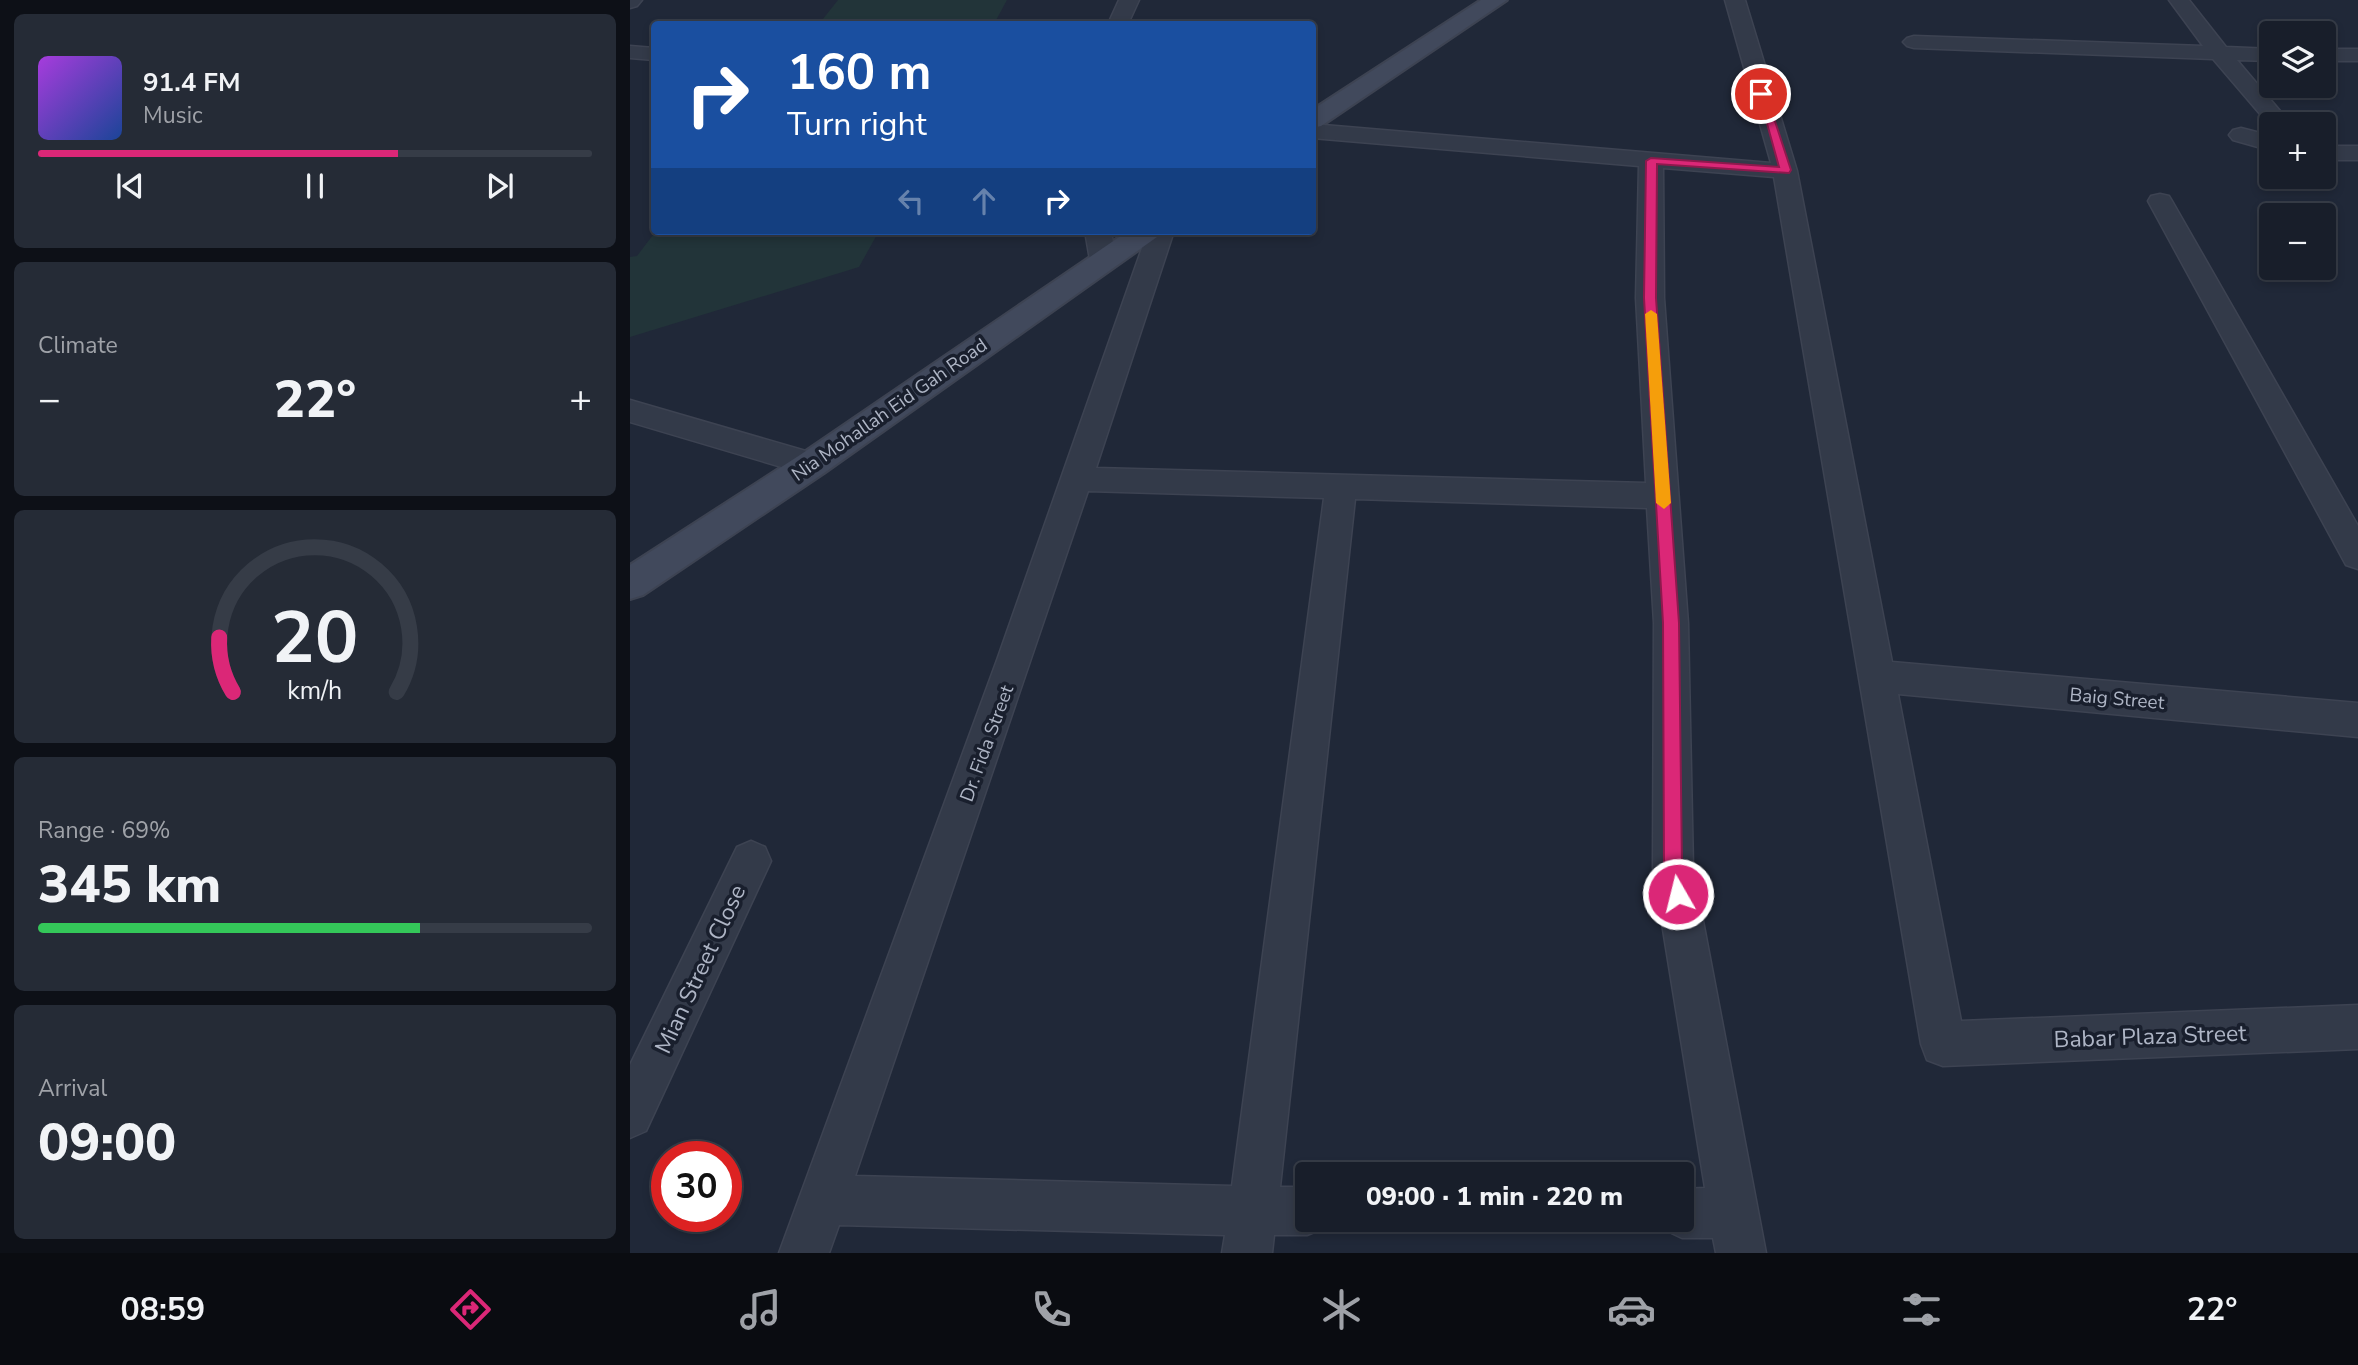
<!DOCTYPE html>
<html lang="en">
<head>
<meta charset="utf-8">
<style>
	:root { --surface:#181e2a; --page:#252b36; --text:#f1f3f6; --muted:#9fa2a8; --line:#363c47; --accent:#db2777 }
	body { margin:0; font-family:"Nunito Sans",sans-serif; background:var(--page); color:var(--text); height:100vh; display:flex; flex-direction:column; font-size:26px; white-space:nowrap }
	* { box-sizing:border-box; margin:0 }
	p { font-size:23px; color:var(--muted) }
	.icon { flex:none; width:38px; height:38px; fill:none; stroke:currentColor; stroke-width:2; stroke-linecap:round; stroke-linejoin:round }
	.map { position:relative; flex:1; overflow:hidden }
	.side { display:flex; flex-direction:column; gap:14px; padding:14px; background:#0d1017; width:630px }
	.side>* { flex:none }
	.hud { position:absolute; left:21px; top:21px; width:665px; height:214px; border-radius:7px; box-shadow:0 4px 10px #0003,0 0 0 2px var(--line); background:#1a4fa0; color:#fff; overflow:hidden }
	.tools { position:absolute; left:1629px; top:21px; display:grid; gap:14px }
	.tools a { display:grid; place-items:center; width:77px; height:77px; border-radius:7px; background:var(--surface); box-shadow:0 4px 10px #0003,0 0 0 2px var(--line); font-size:35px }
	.speed { position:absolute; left:21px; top:1141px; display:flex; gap:14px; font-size:35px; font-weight:700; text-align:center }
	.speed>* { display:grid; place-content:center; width:91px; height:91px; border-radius:50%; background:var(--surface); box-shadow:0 4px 10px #0003,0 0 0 2px var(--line); line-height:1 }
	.speed .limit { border:10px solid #d22; background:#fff; color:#111 }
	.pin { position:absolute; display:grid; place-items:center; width:60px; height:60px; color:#fff; margin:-30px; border:4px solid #fff; border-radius:50%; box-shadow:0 2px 7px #0007 }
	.me { position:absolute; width:77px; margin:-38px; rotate:352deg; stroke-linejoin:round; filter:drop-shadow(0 0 5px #0008) }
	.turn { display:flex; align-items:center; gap:24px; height:147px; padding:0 21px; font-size:32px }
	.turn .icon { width:91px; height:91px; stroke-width:2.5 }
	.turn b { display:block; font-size:49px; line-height:60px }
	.lanes { display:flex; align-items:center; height:66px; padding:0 21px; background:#0003; justify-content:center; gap:35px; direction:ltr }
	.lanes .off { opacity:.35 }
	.big { font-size:52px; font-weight:800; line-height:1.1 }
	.side .card { flex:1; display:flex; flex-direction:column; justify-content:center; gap:10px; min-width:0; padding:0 24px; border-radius:10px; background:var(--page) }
	.side .dial { align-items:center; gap:0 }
	.dial svg { height:182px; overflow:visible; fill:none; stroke:var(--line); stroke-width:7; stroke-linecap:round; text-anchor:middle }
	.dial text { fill:var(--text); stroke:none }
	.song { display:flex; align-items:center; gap:21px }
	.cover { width:84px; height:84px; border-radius:10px; background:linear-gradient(135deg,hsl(280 70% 55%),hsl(220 70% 35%)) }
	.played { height:7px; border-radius:4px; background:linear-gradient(90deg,var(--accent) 65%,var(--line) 65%) }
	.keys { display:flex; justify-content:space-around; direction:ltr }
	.heat { display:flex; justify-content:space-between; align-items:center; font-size:38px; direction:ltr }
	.charge { height:10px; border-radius:5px; background:linear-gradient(90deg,#34c759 69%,var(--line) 0) }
	.trip { position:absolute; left:665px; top:1162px; width:399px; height:70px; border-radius:7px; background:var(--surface); box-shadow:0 4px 10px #0003,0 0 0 2px var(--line); font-weight:800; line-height:70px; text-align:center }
	.menu { display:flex; height:112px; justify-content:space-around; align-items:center; background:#0a0c11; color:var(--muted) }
	.menu .icon { width:49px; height:49px }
	.menu .active { color:var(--accent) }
	.menu b { font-size:32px; color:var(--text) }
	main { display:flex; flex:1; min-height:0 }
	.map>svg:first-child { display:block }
	.green { fill:#223439 }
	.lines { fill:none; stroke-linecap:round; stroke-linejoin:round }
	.minor-casing { stroke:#3d4352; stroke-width:3 }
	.secondary-casing { stroke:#3d4352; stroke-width:4 }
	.minor { fill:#333a49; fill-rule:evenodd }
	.secondary { fill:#41495c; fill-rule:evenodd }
	.route { fill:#db2777; stroke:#8e194d; stroke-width:2 }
	.slow { fill:#f59e0b }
	.labels { text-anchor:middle; stroke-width:7; stroke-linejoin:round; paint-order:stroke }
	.street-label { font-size:19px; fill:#aeb5c5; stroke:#191f2d }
	.near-street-label { font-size:23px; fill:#aeb5c5; stroke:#191f2d }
</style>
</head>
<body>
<main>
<section class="side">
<div class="card">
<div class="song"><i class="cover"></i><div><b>91.4 FM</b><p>Music</p></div></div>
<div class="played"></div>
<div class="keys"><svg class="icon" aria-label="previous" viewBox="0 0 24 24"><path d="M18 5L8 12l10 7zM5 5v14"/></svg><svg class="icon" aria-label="pause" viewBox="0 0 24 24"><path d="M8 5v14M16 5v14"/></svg><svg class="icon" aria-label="next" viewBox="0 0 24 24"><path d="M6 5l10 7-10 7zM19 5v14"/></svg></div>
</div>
<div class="card"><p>Climate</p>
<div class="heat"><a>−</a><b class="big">22°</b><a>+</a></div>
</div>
<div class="card dial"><svg viewBox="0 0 100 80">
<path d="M14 69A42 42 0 1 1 86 69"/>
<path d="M14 69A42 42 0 0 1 8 45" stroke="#db2777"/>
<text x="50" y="56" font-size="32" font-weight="700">20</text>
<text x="50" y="72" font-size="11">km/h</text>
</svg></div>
<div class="card"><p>Range · 69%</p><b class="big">345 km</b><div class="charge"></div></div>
<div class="card"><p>Arrival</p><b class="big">09:00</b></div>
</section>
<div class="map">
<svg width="1728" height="1253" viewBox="0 0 1728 1253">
	<rect width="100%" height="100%" fill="#202838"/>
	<!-- green -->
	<path class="green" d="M 208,0 L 377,0 L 364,24 L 189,24 Z
		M 26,231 L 249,231 L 229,267 L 0,337 L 0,257 L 7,256 Z"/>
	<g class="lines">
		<!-- minor casing -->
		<g class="minor-casing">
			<path id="minor" d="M 0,0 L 12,0 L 7,6 L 0,8 Z
				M 489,0 L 509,0 L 498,24 L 478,24 Z
				M 1095,0 L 1115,0 L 1167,171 L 1262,662 L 1728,703 L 1728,737 L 1268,694 L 1331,1021 L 1728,1005 L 1728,1049 L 1313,1066 L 1297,1060 L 1291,1044 L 1144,177 L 1033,168 L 1034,298 L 1058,623 L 1063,868 L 1136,1253 L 1086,1253 L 1083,1238 L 1052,1238 L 1035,1230 L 1030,1220 L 1052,1220 L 1052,1189 L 1075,1188 L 1023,868 L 1024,623 L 1017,508 L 725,499 L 650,1187 L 677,1187 L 677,1220 L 698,1220 L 694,1228 L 677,1235 L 644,1235 L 642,1253 L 592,1253 L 595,1235 L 209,1225 L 199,1253 L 149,1253 L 367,660 L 518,231 L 544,231 L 466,468 L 1016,483 L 1006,298 L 1009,166 L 682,138 L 682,124 L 1141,163 ZM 458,491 L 694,498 L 602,1186 L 225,1176 Z
				M 1539,0 L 1559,0 L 1596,47 L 1642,49 L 1642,61 L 1607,60 L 1661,124 L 1642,124 L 1642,128 L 1583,59 L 1284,48 L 1277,46 L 1273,42 L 1277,38 L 1284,36 L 1573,46 Z
				M 0,46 L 24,48 L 24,60 L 0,58 Z
				M 1694,49 L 1728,49 L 1728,61 L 1694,61 Z
				M 1611,128 L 1642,136 L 1642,151 L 1603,140 L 1599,135 L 1603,130 Z
				M 1694,146 L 1728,146 L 1728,160 L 1694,160 Z
				M 1530,194 L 1539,196 L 1542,201 L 1728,526 L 1728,569 L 1716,565 L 1518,201 L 1521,196 Z
				M 455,231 L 481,231 L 486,260 L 482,266 L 473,268 L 464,266 L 460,260 Z
				M 0,400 L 193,456 L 198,464 L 193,472 L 182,476 L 0,422 Z
				M 121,841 L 135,847 L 141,861 L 16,1131 L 0,1138 L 0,1065 L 107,847 Z"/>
		</g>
		<!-- secondary casing -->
		<g class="secondary-casing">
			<path id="secondary" d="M 851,0 L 877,0 L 691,126 L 682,128 L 682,110 Z
				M 498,231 L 531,231 L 527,237 L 194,473 L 13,595 L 0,599 L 0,565 L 170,455 Z"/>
		</g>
		<!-- minor -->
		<use href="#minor" class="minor"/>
		<!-- secondary -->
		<use href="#secondary" class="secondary"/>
	</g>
	<!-- route -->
	<path class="route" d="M 1128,91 L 1136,94 L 1161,170 L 1159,173 L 1027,164 L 1026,298 L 1049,623 L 1052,868 L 1057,894 L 1055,901 L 1048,904 L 1041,901 L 1034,868 L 1033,623 L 1014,298 L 1016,161 L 1021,158 L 1149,167 Z"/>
	<!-- slow -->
	<path class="slow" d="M 1021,310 L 1027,314 L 1041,503 L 1034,509 L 1026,503 L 1015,314 Z"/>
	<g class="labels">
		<!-- street labels -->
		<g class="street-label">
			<text transform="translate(259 409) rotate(-35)" y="7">Nia Mohallah Eid Gah Road</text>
			<text transform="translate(1487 698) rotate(5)" y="7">Baig Street</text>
			<text transform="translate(356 743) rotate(-70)" y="7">Dr. Fida Street</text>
		</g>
		<!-- near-street labels -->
		<g class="near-street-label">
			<text transform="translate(70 969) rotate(-65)" y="8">Mian Street Close</text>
			<text transform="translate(1520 1036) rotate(-2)" y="8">Babar Plaza Street</text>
		</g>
	</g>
</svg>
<div class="tools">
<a><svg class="icon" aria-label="layers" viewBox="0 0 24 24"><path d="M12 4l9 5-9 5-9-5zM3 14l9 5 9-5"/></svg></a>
<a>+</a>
<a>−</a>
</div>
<div class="speed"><div class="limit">30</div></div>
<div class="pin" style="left:1131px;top:94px;background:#d93025"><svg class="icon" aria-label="arrive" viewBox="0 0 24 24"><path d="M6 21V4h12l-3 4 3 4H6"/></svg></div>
<svg class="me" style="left:1048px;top:894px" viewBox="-20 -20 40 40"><circle r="17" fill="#db2777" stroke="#fff" stroke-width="3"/><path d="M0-11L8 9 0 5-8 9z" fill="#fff"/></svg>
<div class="trip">09:00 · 1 min · 220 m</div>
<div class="hud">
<div class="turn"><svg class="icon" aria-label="right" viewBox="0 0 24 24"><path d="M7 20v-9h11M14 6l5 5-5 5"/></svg><div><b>160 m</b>Turn right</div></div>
<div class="lanes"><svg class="icon off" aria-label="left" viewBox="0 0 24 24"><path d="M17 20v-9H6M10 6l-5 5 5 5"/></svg><svg class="icon off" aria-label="ahead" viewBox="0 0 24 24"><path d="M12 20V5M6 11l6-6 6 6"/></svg><svg class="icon" aria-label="right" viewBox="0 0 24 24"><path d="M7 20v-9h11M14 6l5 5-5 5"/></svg></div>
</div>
</div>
</main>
<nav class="menu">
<b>08:59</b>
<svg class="icon active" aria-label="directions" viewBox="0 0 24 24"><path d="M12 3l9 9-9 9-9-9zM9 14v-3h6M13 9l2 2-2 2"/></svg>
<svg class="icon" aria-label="music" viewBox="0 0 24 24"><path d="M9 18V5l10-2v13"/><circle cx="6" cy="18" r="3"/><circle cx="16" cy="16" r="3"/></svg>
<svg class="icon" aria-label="phone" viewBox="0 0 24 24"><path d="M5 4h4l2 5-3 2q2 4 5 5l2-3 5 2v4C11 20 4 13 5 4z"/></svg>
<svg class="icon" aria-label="climate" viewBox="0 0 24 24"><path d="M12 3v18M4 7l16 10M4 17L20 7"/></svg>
<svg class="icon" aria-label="car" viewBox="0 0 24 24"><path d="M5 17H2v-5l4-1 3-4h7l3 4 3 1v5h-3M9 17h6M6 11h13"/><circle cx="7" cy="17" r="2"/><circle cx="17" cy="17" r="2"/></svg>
<svg class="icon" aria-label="filters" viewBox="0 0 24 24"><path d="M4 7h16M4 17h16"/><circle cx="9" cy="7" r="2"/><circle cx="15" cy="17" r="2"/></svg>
<b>22°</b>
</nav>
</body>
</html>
